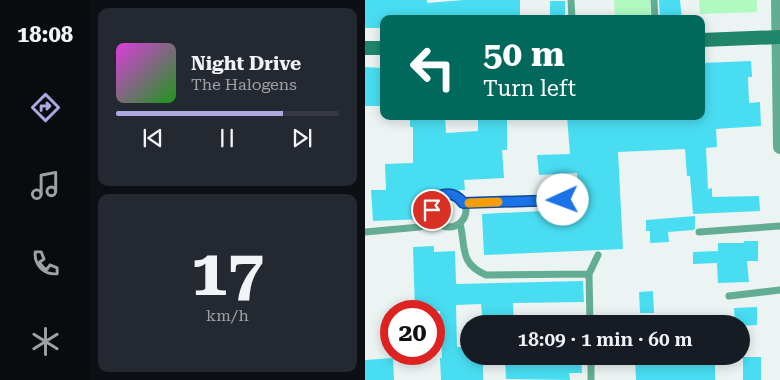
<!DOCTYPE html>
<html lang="en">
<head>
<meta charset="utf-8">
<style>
	:root { --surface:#171b24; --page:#242831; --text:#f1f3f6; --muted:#9ea1a6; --line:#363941; --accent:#aea8e0 }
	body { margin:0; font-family:"Roboto Serif",serif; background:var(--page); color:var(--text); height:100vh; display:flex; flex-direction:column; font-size:19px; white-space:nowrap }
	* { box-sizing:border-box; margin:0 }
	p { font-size:16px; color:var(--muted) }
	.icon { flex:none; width:28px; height:28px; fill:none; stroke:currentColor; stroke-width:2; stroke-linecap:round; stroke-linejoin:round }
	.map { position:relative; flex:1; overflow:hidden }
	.side { display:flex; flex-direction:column; gap:8px; padding:8px; background:#0d0f14; width:275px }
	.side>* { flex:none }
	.hud { position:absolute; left:15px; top:15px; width:325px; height:105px; border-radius:10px; box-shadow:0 2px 12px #0003; background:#00695c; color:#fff; overflow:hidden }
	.speed { position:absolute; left:15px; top:300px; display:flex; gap:10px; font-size:25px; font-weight:700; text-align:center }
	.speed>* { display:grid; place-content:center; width:65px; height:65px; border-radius:50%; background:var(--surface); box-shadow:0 2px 12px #0003; line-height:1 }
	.speed .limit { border:8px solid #d22; background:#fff; color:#111 }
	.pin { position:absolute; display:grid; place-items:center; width:42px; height:42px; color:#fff; margin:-21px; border:2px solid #fff; border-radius:50%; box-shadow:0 1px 5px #0007 }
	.me { position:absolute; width:55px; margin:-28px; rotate:268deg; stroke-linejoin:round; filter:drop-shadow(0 0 4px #0008) }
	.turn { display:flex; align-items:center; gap:18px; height:105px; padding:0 20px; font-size:22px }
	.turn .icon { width:65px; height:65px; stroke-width:2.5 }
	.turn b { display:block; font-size:35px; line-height:42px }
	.side .card { flex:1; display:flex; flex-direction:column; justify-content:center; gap:8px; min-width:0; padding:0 18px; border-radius:10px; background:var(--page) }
	.side .dial { align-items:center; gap:0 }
	.dial b { font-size:65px; line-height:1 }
	.song { display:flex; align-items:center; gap:15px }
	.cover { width:60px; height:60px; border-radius:8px; background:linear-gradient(135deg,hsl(300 70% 55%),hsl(120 70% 35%)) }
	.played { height:5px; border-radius:2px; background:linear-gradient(90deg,var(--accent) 75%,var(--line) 75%) }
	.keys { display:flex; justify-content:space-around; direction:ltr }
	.trip { position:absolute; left:95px; top:315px; width:290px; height:50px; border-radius:25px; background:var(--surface); box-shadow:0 2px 12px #0003; font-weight:600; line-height:50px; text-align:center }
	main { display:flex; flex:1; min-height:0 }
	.menu { display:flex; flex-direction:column; width:90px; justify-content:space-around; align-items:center; background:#090b0e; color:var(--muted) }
	.menu .icon { width:35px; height:35px }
	.menu .current { color:var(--accent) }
	.menu b { font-size:22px; color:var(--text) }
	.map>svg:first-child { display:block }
	.green { fill:#b0f9c1 }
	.building { fill:#49ddf1 }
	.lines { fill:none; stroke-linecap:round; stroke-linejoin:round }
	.service { stroke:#63ad94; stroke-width:7 }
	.minor { stroke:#63ad94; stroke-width:14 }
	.secondary { stroke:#1f866a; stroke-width:14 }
	.route-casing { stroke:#114b97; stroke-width:12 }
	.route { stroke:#1a73e8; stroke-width:9 }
	.slow { stroke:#f59e0b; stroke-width:9 }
</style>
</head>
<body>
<main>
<nav class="menu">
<b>18:08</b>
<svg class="icon current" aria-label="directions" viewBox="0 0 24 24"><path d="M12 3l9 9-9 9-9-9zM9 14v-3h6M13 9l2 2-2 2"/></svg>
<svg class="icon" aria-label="music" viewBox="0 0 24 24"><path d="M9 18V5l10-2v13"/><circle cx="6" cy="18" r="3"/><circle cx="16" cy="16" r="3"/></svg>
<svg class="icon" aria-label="phone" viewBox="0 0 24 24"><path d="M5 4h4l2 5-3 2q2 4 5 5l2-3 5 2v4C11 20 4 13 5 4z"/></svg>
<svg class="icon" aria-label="climate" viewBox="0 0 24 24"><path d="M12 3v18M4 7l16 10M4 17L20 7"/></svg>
</nav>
<section class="side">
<div class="card">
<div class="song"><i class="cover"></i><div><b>Night Drive</b><p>The Halogens</p></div></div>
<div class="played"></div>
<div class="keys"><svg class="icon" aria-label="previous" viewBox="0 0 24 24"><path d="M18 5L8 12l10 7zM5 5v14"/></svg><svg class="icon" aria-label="pause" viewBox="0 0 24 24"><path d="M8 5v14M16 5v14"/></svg><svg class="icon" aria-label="next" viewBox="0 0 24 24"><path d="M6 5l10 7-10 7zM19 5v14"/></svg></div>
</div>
<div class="card dial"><b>17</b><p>km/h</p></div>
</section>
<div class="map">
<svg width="415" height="380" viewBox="0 0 415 380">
	<rect width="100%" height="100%" fill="#ebf4f3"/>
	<!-- green -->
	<path class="green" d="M 249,0 L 285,0 L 286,19 L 250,19 Z
		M 334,0 L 392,0 L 392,12 L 335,14 Z"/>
	<!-- building -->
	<path class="building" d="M 0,0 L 62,0 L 62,3 L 99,0 L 155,0 L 155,19 L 76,19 L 76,15 L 49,16 L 49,19 L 19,19 L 19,28 L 0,28 Z
		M 294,0 L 315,0 L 317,19 L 295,19 Z
		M 185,1 L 200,1 L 200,19 L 185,19 Z
		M 386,61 L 387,77 L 383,77 L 384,103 L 395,102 L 396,126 L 351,129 L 352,147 L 341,148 L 343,189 L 347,188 L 347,197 L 394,196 L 395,211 L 328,214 L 325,176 L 322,176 L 320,149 L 253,152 L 258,249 L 119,255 L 117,214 L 214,209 L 212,173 L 174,175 L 172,155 L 205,154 L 202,116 L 336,116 L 336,63 Z
		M 0,67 L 17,68 L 16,106 L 0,106 Z
		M 45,116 L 80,116 L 81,133 L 113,131 L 113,116 L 142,116 L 142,150 L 137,150 L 139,178 L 99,180 L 100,190 L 59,192 L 60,219 L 8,221 L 6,190 L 21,190 L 20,164 L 48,163 L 48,127 L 45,127 Z
		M 330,216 L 330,228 L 329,230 L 303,232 L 304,242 L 285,243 L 285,231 L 281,231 L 281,220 Z
		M 379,241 L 393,241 L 393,261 L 382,261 L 384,282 L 353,283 L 352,263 L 328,264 L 328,252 L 353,251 L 353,243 L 379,243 Z
		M 69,246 L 69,252 L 90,251 L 91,284 L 218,281 L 219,302 L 148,303 L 149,324 L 118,324 L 116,304 L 91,305 L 92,347 L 104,347 L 104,356 L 118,356 L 118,380 L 76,380 L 75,358 L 77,358 L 75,311 L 50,311 L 48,247 Z
		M 288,291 L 289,313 L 275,313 L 274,292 Z
		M 392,307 L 392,325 L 376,326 L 376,324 L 370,324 L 369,308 Z
		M 140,356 L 216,356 L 217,373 L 204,373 L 205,380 L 141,379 Z
		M 270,356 L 286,356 L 287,363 L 307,363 L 307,365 L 331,364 L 331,356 L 350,356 L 350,380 L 271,380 Z
		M 378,357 L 396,357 L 396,380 L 378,380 Z
		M 28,358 L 29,380 L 0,380 L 0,360 Z"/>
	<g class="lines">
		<!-- service -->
		<path class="service" d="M 206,0 L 207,19
			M 289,0 L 290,19
			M67 210a17 17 0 1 1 34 0a17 17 0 1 1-34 0Z
			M 98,203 L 198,200
			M 95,223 C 101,248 94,263 121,275 L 224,274 L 225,324
			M 0,232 L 55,227 L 71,221
			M 334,232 L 415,226
			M 224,274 L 233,255
			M 364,296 L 415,290
			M 226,356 L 226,380"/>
		<!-- minor -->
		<path class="minor" d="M 413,0 L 415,147"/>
		<!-- secondary -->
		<path class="secondary" d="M 336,40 L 415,37
			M 0,48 L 19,48"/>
	</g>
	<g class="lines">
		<!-- route casing -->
		<g class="route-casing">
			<path id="route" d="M 67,210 L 68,205 L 74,196 C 85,192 92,194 98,203 L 198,200"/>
		</g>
		<!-- route -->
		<use href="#route" class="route"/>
		<!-- slow -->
		<path class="slow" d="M 104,203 L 133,202"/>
	</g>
</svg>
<div class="speed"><div class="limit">20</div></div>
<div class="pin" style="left:67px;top:210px;background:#d93025"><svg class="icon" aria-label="arrive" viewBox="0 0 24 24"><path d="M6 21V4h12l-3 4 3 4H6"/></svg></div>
<svg class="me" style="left:198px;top:200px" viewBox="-20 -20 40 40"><circle r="19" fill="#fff"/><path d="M0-13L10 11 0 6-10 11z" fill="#1a73e8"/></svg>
<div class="trip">18:09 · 1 min · 60 m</div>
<div class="hud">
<div class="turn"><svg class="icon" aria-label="left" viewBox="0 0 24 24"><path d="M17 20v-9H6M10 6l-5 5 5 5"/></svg><div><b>50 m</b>Turn left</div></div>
</div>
</div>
</main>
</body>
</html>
